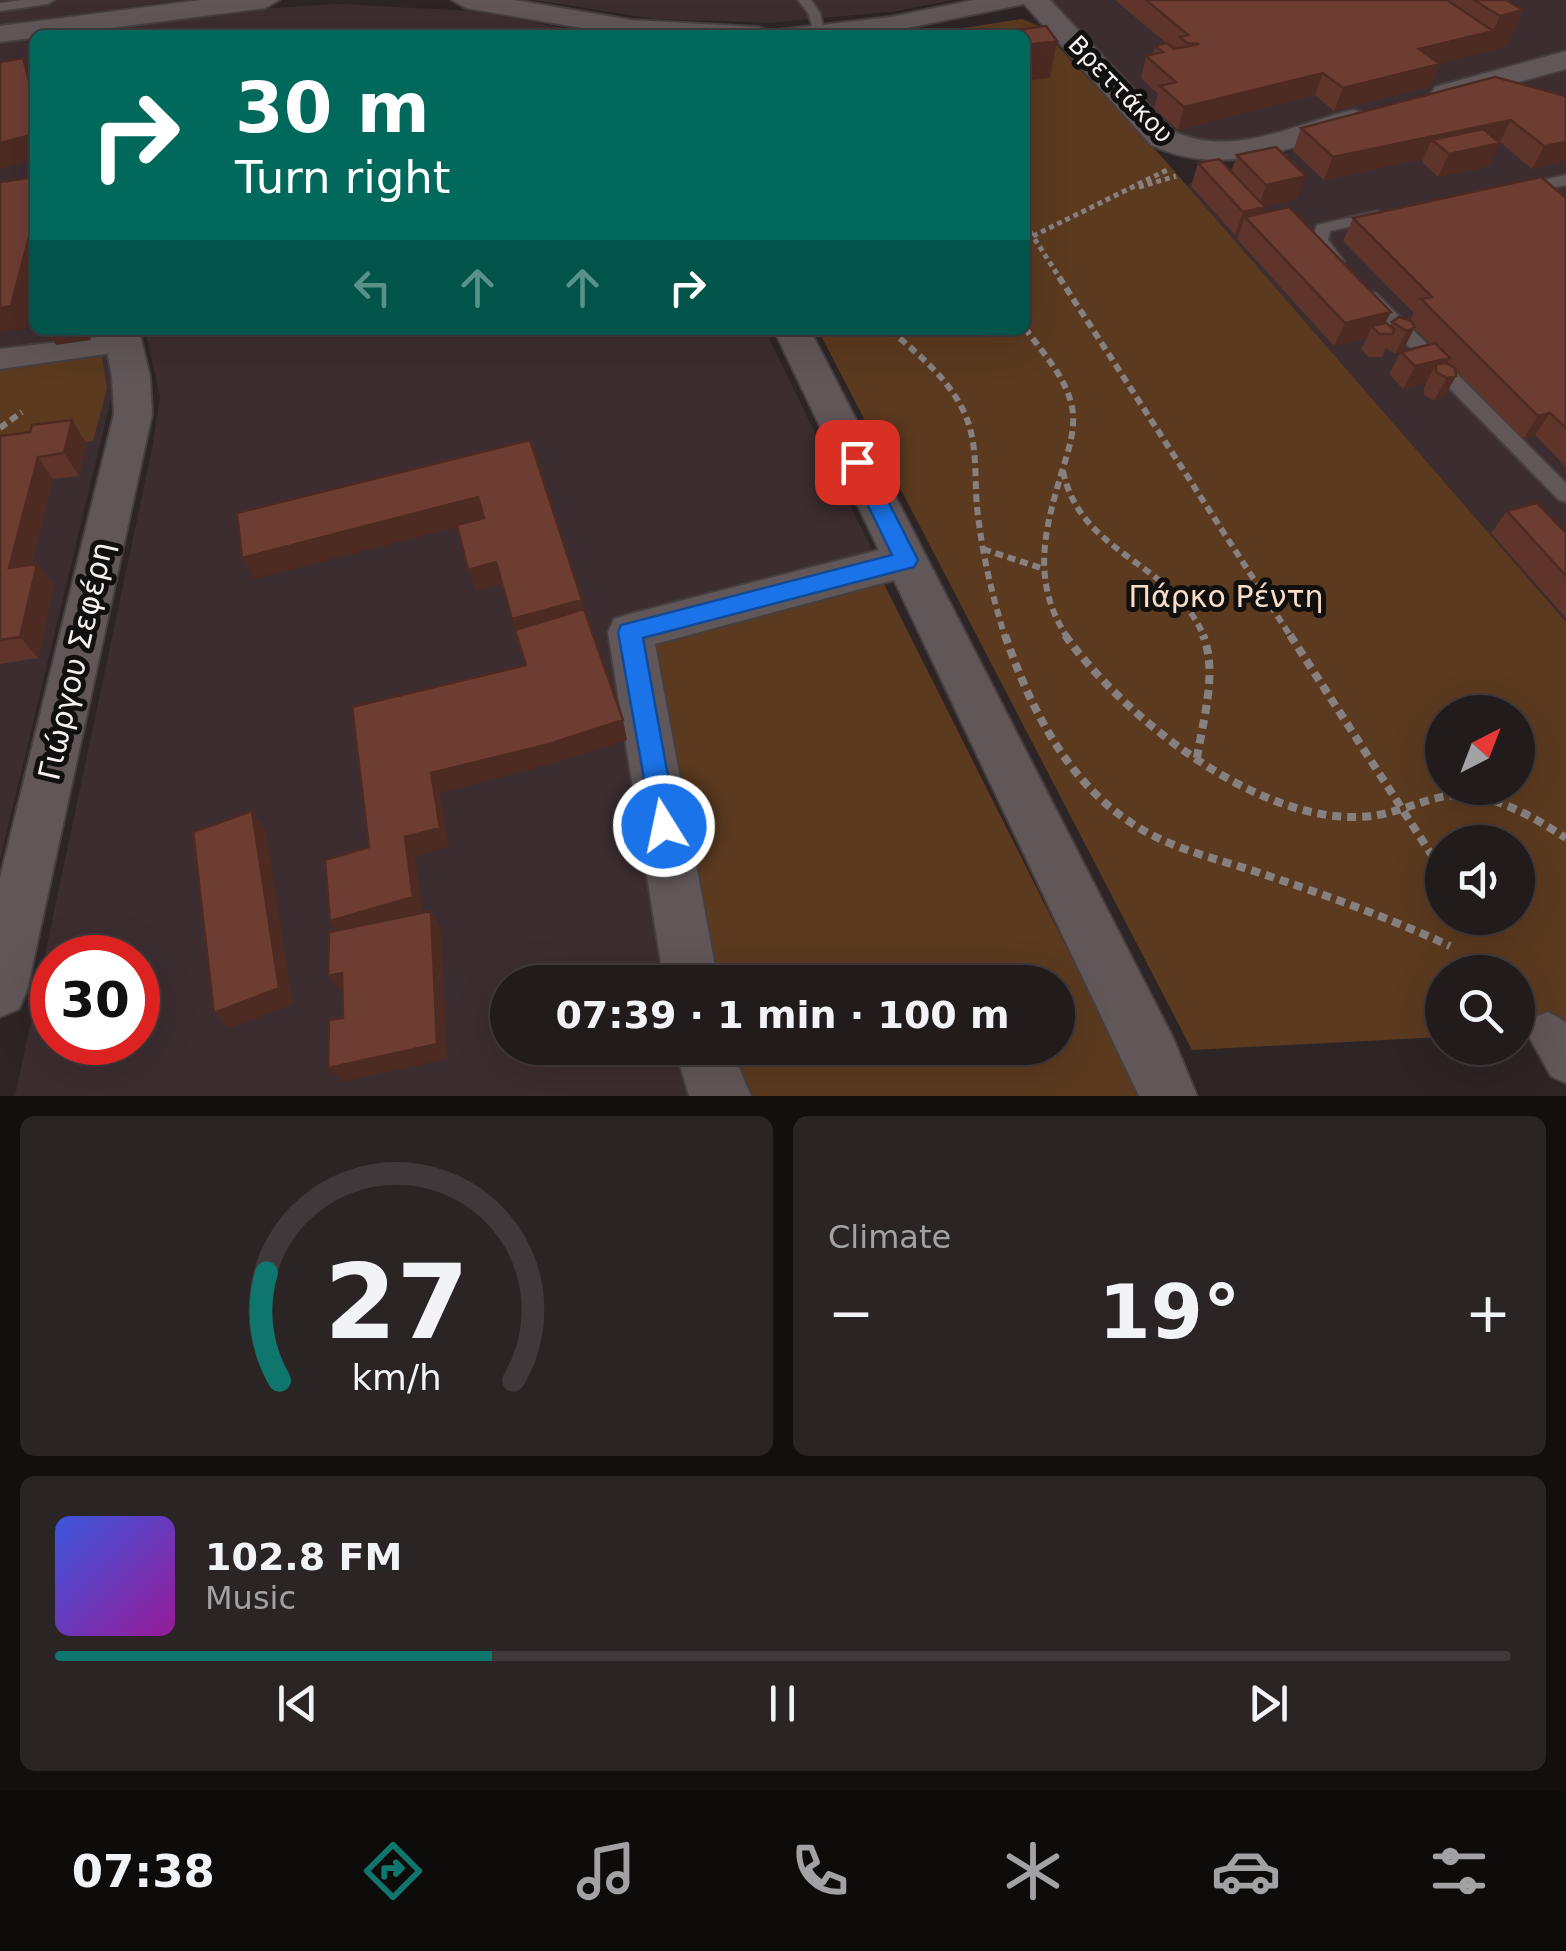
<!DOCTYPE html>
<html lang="en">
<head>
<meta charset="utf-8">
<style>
	:root { --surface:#221b1c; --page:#2a2425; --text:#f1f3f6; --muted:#a2a1a3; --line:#3f393b; --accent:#0f766e }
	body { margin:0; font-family:"DejaVu Sans",sans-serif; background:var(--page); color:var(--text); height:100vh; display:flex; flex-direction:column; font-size:38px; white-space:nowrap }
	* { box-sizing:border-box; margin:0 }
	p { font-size:32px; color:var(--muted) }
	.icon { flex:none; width:55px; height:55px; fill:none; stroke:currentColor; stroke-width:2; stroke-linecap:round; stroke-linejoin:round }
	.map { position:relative; height:1096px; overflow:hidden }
	.details { display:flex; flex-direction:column; gap:20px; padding:20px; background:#130f0f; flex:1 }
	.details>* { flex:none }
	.hud { position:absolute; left:30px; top:30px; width:1000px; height:305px; border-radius:15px; box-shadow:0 10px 40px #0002,0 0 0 2px var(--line); background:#00695c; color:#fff; overflow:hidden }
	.needle { width:65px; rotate:42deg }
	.fabs { position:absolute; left:1425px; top:695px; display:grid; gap:20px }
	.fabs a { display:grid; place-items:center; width:110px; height:110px; border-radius:50%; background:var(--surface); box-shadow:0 10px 40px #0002,0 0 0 2px var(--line); font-size:50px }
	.speed { position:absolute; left:30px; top:935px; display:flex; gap:20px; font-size:50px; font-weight:700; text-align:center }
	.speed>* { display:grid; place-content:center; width:130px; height:130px; border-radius:50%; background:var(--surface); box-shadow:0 10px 40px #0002,0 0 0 2px var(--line); line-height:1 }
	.speed .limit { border:15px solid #d22; background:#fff; color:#111 }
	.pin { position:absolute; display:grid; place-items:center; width:85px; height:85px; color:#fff; margin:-42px; border-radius:20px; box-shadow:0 5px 15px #0006 }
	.me { position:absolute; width:110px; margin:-55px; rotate:350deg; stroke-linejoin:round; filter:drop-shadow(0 0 8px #0008) }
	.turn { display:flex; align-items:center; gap:35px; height:210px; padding:0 40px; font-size:45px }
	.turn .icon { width:130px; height:130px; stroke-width:2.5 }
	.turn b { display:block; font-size:70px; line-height:85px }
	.lanes { display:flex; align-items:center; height:95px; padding:0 40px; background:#0003; justify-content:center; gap:50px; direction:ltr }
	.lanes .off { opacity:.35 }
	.big { font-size:75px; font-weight:700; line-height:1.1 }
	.details .tile { flex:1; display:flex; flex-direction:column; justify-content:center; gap:15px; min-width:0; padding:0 35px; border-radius:15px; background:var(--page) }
	.details .dial { align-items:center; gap:0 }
	.dial svg { height:260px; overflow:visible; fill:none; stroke:var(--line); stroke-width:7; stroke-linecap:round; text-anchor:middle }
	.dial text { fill:var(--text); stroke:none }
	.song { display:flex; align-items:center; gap:30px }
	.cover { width:120px; height:120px; border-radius:15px; background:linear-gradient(135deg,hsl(230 70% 55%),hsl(300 70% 35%)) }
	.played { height:10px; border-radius:5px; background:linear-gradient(90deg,var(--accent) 30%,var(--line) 30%) }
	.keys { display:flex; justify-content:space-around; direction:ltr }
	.heat { display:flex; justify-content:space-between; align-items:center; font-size:55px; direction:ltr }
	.details .tiles { flex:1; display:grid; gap:20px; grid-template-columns:1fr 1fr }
	.tile:last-child { grid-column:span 2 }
	.trip { position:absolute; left:490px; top:965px; width:585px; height:100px; border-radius:50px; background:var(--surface); box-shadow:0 10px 40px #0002,0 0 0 2px var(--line); font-weight:700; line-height:100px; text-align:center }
	.tabs { display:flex; height:160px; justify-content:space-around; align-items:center; background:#0e0b0b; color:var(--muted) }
	.tabs .icon { width:70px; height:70px }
	.tabs .current { color:var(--accent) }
	.tabs b { font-size:45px; color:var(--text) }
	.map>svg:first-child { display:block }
	.built { fill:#3c2d30; fill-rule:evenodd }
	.green { fill:#5b3a1f; fill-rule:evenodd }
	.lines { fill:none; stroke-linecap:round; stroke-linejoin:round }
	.service-casing { stroke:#463f40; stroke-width:4 }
	.pedestrian-casing { stroke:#463f40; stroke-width:4 }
	.minor-casing { stroke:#463f40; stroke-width:4 }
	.path-far2 { stroke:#878081; stroke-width:5; stroke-dasharray:5 4; stroke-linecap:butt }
	.path-far1 { stroke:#878081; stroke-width:6; stroke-dasharray:8 5; stroke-linecap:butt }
	.path { stroke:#878081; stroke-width:8; stroke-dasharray:9 6; stroke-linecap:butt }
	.service { fill:#615759; fill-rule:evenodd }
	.pedestrian { fill:#615759; fill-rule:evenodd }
	.minor { fill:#615759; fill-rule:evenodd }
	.wall { fill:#5f342b }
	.shaded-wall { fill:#4d2b23 }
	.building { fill:#6e3d32; stroke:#4d2b23; stroke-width:2.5 }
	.route { fill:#1a73e8; stroke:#114b97; stroke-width:2.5 }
	.labels { text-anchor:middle; stroke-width:10; stroke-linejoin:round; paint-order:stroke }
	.far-street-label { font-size:25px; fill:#f5eff0; stroke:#120f0f }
	.park-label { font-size:30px; fill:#f8ddc9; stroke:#120f0f }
	.street-label { font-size:30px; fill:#f5eff0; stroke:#120f0f }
</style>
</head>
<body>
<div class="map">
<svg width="1566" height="1096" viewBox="0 0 1566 1096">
	<rect width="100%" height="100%" fill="#2d2426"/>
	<!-- built -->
	<path class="built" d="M 0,0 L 180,0 L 0,25 Z
		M 534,0 L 952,0 L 897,11 L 771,23 L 654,19 Z
		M 1049,0 L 1566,0 L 1566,102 L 1471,82 L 1218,150 L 1175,139 Z
		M 340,4 L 474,11 L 601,35 L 67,35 L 236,10 Z
		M 26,38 L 35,61 L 35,175 L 0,182 L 0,42 Z
		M 1484,99 L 1566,121 L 1566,622 L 1186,185 L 1231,168 Z
		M 35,187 L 35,330 L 102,330 L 114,386 L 0,860 L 0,194 Z
		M 145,330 L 765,330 L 872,550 L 614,619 L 671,982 L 508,982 L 508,1048 L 683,1048 L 690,1072 L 707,1096 L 15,1096 L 153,444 L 160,396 ZM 52,958 L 138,958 L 138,1042 L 52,1042 Z"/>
	<!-- green -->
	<path class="green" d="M 1022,19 L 1039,26 L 1162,157 L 1566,622 L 1566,1033 L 1518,1034 L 1518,972 L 1442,972 L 1442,1037 L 1192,1050 L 818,330 L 1025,330 L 1025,35 L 918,35 ZM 1442,712 L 1518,712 L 1518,788 L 1442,788 ZM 1442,842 L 1518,842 L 1518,918 L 1442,918 Z
		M 101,354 L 107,388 L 93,441 L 0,452 L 0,365 Z
		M 881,578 L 1141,1096 L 753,1096 L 727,1048 L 1058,1048 L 1058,982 L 712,982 L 651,641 Z"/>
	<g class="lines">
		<!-- service casing -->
		<g class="service-casing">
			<path id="service" d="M 22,0 L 54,0 L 48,4 L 0,11 L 0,3 Z
				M 798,0 L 811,0 L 820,13 L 825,35 L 815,35 L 808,13 Z
				M 1566,175 L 1566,185 L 1524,193 L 1516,188 L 1519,185 Z
				M 1377,211 L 1383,213 L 1383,219 L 1330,231 L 1328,240 L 1344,261 L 1342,265 L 1330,265 L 1312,240 L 1317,225 Z
				M 1370,292 L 1376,293 L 1566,483 L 1566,502 L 1559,500 L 1364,301 L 1364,293 Z"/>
		</g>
		<!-- pedestrian casing -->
		<g class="pedestrian-casing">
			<path id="pedestrian" d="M 124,334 L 134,336 L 138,343 L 134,350 L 0,369 L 0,349 Z
				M 1548,1012 L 1566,1022 L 1566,1083 L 1551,1076 L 1527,1033 L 1533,1018 Z"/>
		</g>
		<!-- minor casing -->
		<g class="minor-casing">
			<path id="minor" d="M 201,0 L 279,0 L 265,8 L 0,42 L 0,26 Z
				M 452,0 L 514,0 L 631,20 L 758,27 L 769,31 L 891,17 L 974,0 L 1050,0 L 1173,131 C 1232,159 1294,124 1353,110 L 1364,113 L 1368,119 L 1364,125 C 1293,147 1223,179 1151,145 L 1024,4 L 873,35 L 623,35 L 466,8 Z
				M 1566,51 L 1566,69 L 1446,102 L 1435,99 L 1431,93 L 1435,87 Z
				M 103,330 L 139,330 L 150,377 L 152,414 L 27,990 L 19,1009 L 0,1017 L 0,878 L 114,414 L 112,377 Z
				M 774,330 L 810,330 L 1173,1038 L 1197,1096 L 1139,1096 L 894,580 L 655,644 L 718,982 L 664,982 L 608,632 L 614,619 L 630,614 L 879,550 Z
				M 675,1048 L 731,1048 L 751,1096 L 689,1096 Z"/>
		</g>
		<!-- path-far2 -->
		<path class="path-far2" d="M 1139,187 L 1176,176
			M 1025,224 L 1061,280
			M 1025,240 L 1167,170"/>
		<!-- path-far1 -->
		<path class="path-far1" d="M 1059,277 L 1291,637
			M 1025,328 C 1042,352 1066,377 1072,407 C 1076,427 1069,449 1063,468 C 1045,528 1030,580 1067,637
			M 890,330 C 917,353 947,377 963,410 C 980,444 973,480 978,516 C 983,558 993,598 1005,637
			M 0,428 L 22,412
			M 1063,471 C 1080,555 1174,562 1204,637
			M 983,549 L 1041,568"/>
		<!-- path -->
		<path class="path" d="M 1005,635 C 1029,705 1066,780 1130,822 C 1168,848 1214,858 1257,872 C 1323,894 1387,917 1450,946
			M 1065,635 C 1123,716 1252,819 1356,817 C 1387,817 1409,805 1437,798 C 1483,786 1530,815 1566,838
			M 1290,635 L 1442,871
			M 1197,758 C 1203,719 1218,673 1203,635
			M 1472,918 L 1479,928"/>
		<!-- service -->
		<use href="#service" class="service"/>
		<!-- pedestrian -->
		<use href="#pedestrian" class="pedestrian"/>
		<!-- minor -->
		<use href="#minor" class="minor"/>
	</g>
	<!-- wall -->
	<path class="wall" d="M 1115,0 L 1506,0 L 1523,10 L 1506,47 L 1440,63 L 1431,86 L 1334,111 L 1315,95 L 1178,130 L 1154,108 L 1158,94 L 1141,78 L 1146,56 L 1153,54 L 1155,46 L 1166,43 Z
		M 1566,96 L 1566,161 L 1532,169 L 1500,142 L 1489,166 L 1438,177 L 1422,162 L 1423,159 L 1324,180 L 1293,151 L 1301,128 Z
		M 1237,155 L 1297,199 L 1264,206 L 1263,213 L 1385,323 L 1390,326 L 1392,322 L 1410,320 L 1414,313 L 1343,241 L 1353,218 L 1566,198 L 1566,467 L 1535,435 L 1523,439 L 1456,370 L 1456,376 L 1443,399 L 1434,400 L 1424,395 L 1424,387 L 1426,383 L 1403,389 L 1389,374 L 1401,352 L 1431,344 L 1414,328 L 1403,350 L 1395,354 L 1386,348 L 1382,357 L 1368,357 L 1361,349 L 1367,338 L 1334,346 L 1237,239 L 1239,234 L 1235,235 L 1191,186 L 1198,163 L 1231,172 Z
		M 0,436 L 86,443 L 79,476 L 53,479 L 32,564 L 37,564 L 54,585 L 38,658 L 0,664 Z
		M 1507,511 L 1566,533 L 1566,618 L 1491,533 Z"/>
	<!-- shaded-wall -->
	<path class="shaded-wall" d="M 1523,10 L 1506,47 L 1410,71 L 1419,49 L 1493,31 L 1500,16 Z
		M 1057,41 L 1050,78 L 1029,80 L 1027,91 L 1025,91 L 1025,55 L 1027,45 Z
		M 23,58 L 35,84 L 35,103 Z
		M 1440,64 L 1431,86 L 1334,111 L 1343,88 Z
		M 1323,73 L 1315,95 L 1178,130 L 1184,107 Z
		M 1511,120 L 1500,142 L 1432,140 L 1423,159 L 1324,180 L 1333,157 Z
		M 35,134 L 35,160 L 0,169 L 0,143 Z
		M 1566,142 L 1566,161 L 1532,169 L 1544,146 Z
		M 1500,143 L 1489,166 L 1438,177 L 1449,154 Z
		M 1306,176 L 1297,199 L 1258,208 L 1266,185 Z
		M 1265,207 L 1257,229 L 1245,217 L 1239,234 L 1235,235 L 1243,212 Z
		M 35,214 L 35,289 L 25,329 L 0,332 L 0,308 Z
		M 1391,312 L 1379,335 L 1372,326 L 1367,338 L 1334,346 L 1345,323 Z
		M 1415,327 L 1403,350 L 1395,354 L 1407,331 Z
		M 47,330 L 88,330 L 91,340 L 56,345 Z
		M 1450,358 L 1440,374 L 1436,364 L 1426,383 L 1403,389 L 1415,366 Z
		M 1456,376 L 1443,399 L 1434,400 L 1447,378 Z
		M 1550,413 L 1535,435 L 1523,439 L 1538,416 Z
		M 72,420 L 86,443 L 79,476 L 64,453 Z
		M 38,457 L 53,479 L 26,589 L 9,568 Z
		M 478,497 L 485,520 L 254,579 L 242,558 Z
		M 496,562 L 502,584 L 475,591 L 468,570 Z
		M 37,564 L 54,585 L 38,658 L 20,637 Z
		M 582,600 L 587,621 L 518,640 L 512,619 Z
		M 623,720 L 627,740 L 555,763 L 440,793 L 449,847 L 415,856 L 423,914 L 342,938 L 330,921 L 405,837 L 431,773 Z
		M 252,811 L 266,830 L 293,1004 L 230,1028 L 214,1013 Z
		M 431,911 L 441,928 L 447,1059 L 342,1082 L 328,1068 Z
		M 342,973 L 355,989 L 341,992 L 328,976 Z"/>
	<!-- building -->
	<path class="building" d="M 1146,0 L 1447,0 L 1493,31 L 1419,49 L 1440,64 L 1343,88 L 1323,73 L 1184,107 L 1160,86 L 1176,82 L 1146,56 L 1163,52 L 1155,46 L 1167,43 L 1174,49 L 1199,44 L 1187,43 L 1180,37 L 1188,35 Z
		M 1474,0 L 1506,0 L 1523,10 L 1500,16 Z
		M 1046,26 L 1057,41 L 1027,45 L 1033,54 L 1025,55 L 1025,35 L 994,35 L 992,33 Z
		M 23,58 L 35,103 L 35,134 L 0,143 L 0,62 Z
		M 1495,77 L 1566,96 L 1566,142 L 1544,146 L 1511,120 L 1333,157 L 1301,128 Z
		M 1483,129 L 1500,143 L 1449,154 L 1432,140 Z
		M 1276,147 L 1306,176 L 1266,185 L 1237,155 Z
		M 1219,159 L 1265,207 L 1243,212 L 1198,163 Z
		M 35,177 L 35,214 L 11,306 L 0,308 L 0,182 Z
		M 1541,177 L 1566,198 L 1566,428 L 1550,413 L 1538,416 L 1421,299 L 1432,297 L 1353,218 Z
		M 1289,207 L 1391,312 L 1345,323 L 1245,217 Z
		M 1399,317 L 1411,321 L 1415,327 L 1407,331 L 1392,322 Z
		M 1386,323 L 1394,329 L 1393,334 L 1379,334 L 1372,326 Z
		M 1435,343 L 1450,358 L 1415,366 L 1401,352 Z
		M 1446,363 L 1455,368 L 1456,376 L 1447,378 L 1436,372 L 1436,364 Z
		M 72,420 L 64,453 L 38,457 L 9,568 L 37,564 L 20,637 L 0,640 L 0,436 L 30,432 L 32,425 Z
		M 530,440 L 582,600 L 512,619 L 496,562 L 468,570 L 457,525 L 484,518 L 478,497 L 242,558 L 237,513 Z
		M 1537,503 L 1566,533 L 1566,576 L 1507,511 Z
		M 584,609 L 623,720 L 549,744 L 431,773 L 440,828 L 405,837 L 413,897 L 330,921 L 325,860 L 369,847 L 352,707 L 526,665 L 515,630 Z
		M 252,811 L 279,988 L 214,1013 L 193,832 Z
		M 431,911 L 437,1044 L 328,1068 L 329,1020 L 343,1018 L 342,973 L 328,976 L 329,932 Z"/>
	<!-- route -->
	<path class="route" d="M 857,454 L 868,462 L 918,560 L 914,567 L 643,638 L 677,826 L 674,835 L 664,839 L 654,835 L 618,632 L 621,625 L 892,555 L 847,462 Z"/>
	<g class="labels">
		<!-- far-street labels -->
		<g class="far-street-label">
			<text transform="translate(1121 89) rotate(46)" y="9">Βρεττάκου</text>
		</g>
		<!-- park labels -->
		<g class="park-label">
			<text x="1226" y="607">Πάρκο Ρέντη</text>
		</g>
		<!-- street labels -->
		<g class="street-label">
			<text transform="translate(76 661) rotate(-77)" y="10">Γιώργου Σεφέρη</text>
		</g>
	</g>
</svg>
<div class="fabs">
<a><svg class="needle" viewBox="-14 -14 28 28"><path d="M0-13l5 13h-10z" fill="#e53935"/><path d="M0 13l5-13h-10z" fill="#a2a1a3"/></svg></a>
<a><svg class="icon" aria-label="sound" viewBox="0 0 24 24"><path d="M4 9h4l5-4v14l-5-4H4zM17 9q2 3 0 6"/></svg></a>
<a><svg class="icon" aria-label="search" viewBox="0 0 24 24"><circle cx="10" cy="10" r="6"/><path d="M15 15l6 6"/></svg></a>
</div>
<div class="speed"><div class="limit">30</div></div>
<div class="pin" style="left:857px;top:462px;background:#d93025"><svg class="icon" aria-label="arrive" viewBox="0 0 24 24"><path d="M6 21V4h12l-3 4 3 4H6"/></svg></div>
<svg class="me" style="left:664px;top:826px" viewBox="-20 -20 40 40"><circle r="17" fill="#1a73e8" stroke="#fff" stroke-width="3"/><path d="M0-11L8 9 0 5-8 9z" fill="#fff"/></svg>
<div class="trip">07:39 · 1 min · 100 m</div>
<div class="hud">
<div class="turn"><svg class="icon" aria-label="right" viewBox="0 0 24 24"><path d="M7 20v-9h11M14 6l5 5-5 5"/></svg><div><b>30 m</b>Turn right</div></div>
<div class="lanes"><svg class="icon off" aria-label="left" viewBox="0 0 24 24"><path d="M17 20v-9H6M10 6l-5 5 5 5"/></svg><svg class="icon off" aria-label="ahead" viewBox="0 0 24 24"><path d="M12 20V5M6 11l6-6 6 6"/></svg><svg class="icon off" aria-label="ahead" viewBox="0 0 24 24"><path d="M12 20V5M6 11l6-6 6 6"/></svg><svg class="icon" aria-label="right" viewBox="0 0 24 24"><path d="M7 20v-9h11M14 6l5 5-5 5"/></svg></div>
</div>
</div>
<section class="details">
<div class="tiles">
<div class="tile dial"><svg viewBox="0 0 100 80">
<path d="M14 69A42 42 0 1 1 86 69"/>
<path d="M14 69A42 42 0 0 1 10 36" stroke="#0f766e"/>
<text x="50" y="56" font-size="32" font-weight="700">27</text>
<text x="50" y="72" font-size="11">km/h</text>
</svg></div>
<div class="tile"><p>Climate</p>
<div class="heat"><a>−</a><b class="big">19°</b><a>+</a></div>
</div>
<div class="tile">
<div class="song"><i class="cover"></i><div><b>102.8 FM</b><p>Music</p></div></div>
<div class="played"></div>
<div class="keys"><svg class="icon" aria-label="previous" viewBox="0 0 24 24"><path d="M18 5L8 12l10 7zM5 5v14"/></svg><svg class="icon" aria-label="pause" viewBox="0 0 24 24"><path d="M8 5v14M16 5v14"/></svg><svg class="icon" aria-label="next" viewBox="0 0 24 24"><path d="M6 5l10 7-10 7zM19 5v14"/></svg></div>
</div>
</div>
</section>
<nav class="tabs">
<b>07:38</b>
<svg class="icon current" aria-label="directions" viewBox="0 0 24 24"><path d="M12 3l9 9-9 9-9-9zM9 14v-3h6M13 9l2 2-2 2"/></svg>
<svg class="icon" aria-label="music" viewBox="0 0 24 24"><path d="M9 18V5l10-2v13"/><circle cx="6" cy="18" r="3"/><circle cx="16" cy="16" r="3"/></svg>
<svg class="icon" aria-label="phone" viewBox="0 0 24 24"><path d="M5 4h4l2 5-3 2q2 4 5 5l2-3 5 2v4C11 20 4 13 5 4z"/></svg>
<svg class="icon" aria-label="climate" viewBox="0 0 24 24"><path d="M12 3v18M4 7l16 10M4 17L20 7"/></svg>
<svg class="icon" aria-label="car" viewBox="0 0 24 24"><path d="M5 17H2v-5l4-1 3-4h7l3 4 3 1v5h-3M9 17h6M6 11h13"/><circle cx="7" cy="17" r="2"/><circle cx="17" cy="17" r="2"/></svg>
<svg class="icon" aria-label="filters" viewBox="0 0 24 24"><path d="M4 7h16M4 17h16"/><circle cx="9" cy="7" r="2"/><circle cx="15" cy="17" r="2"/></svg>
</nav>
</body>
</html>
